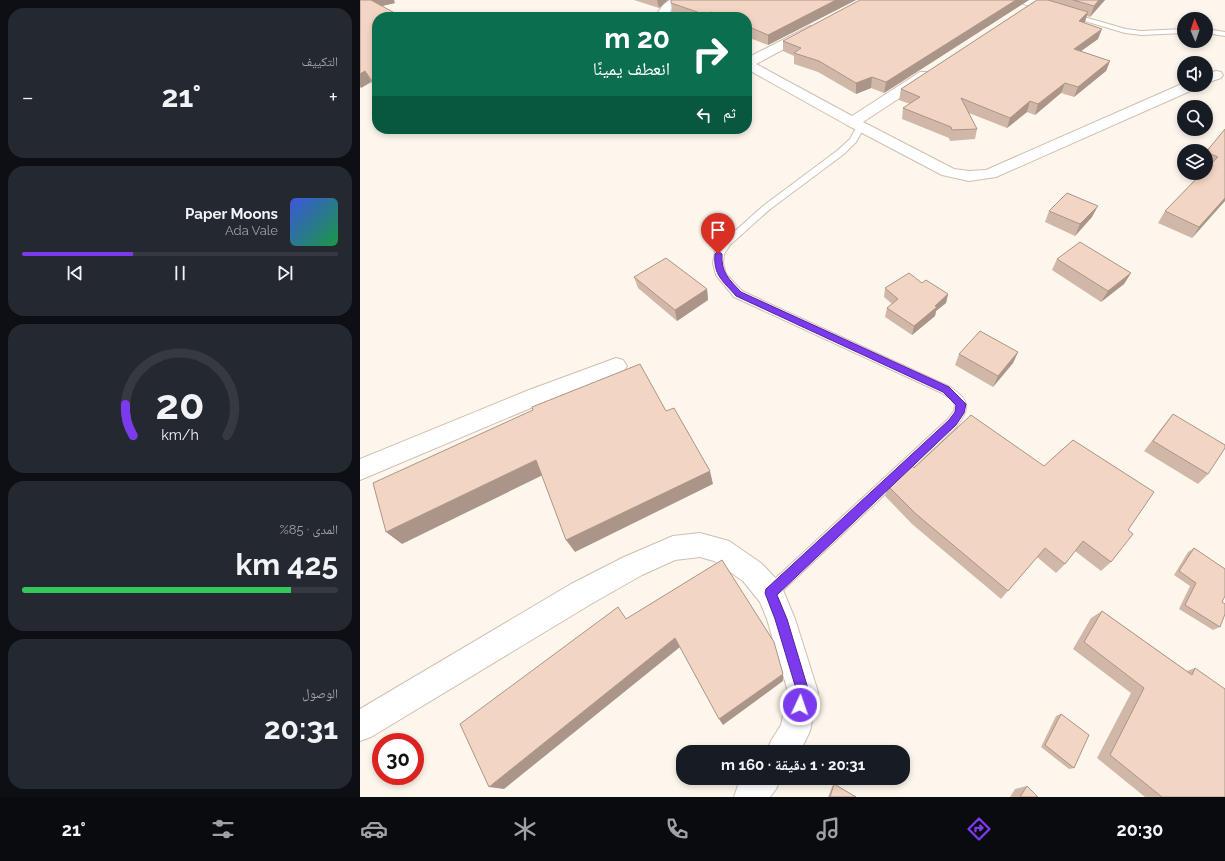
<!DOCTYPE html>
<html lang="ar">
<head>
<meta charset="utf-8">
<style>
	:root { --surface:#171b24; --page:#242831; --text:#f1f3f6; --muted:#9ea1a6; --line:#363941; --accent:#7c3aed }
	body { margin:0; font-family:Raleway,"Noto Naskh Arabic",sans-serif; background:var(--page); color:var(--text); direction:rtl; height:100vh; display:flex; flex-direction:column; font-size:15px; white-space:nowrap }
	* { box-sizing:border-box; margin:0 }
	p { font-size:13px; color:var(--muted) }
	.icon { flex:none; width:22px; height:22px; fill:none; stroke:currentColor; stroke-width:2; stroke-linecap:round; stroke-linejoin:round }
	.map { position:relative; flex:1; overflow:hidden; direction:ltr }
	.panel { display:flex; flex-direction:column; gap:8px; padding:8px; background:#0d0f14; width:360px }
	.panel>* { flex:none }
	.banner { position:absolute; left:12px; top:12px; width:380px; height:122px; border-radius:16px; box-shadow:0 2px 6px #0003; direction:rtl; background:#0b6e4f; color:#fff; overflow:hidden }
	.needle { width:26px; rotate:358deg }
	.tools { position:absolute; left:817px; top:12px; display:grid; gap:8px }
	.tools a { display:grid; place-items:center; width:36px; height:36px; border-radius:50%; background:var(--surface); box-shadow:0 2px 6px #0003; font-size:20px }
	.speed { position:absolute; left:12px; top:733px; display:flex; gap:8px; font-size:20px; font-weight:700; text-align:center }
	.speed>* { display:grid; place-content:center; width:52px; height:52px; border-radius:50%; background:var(--surface); box-shadow:0 2px 6px #0003; line-height:1 }
	.speed .limit { border:6px solid #d22; background:#fff; color:#111 }
	.pin { position:absolute; display:grid; place-items:center; width:34px; height:34px; color:#fff; margin:-41px -17px; border-radius:50% 50% 50% 0; rotate:-45deg; box-shadow:0 0 4px #0007 }
	.pin .icon { rotate:45deg }
	.me { position:absolute; width:44px; margin:-22px; rotate:3deg; stroke-linejoin:round; filter:drop-shadow(0 0 3px #0008) }
	.turn { display:flex; align-items:center; gap:14px; height:84px; padding:0 16px; font-size:18px }
	.turn .icon { width:52px; height:52px; stroke-width:2.5 }
	.turn b { display:block; font-size:28px; line-height:34px }
	.then { display:flex; align-items:center; height:38px; padding:0 16px; background:#0003; gap:8px; font-size:15px }
	.big { font-size:30px; font-weight:700; line-height:1.1 }
	.panel .widget { flex:1; display:flex; flex-direction:column; justify-content:center; gap:6px; min-width:0; padding:0 14px; border-radius:16px; background:var(--page) }
	.panel .dial { align-items:center; gap:0 }
	.dial svg { height:104px; overflow:visible; fill:none; stroke:var(--line); stroke-width:7; stroke-linecap:round; text-anchor:middle }
	.dial text { fill:var(--text); stroke:none }
	.song { display:flex; align-items:center; gap:12px }
	.cover { width:48px; height:48px; border-radius:6px; background:linear-gradient(135deg,hsl(230 70% 55%),hsl(140 70% 35%)) }
	.played { height:4px; border-radius:2px; background:linear-gradient(90deg,var(--accent) 35%,var(--line) 35%) }
	.keys { display:flex; justify-content:space-around; direction:ltr }
	.heat { display:flex; justify-content:space-between; align-items:center; font-size:22px; direction:ltr }
	.charge { height:6px; border-radius:3px; background:linear-gradient(90deg,#34c759 85%,var(--line) 0) }
	.trip { position:absolute; left:316px; top:745px; width:234px; height:40px; border-radius:16px; background:var(--surface); box-shadow:0 2px 6px #0003; font-weight:700; line-height:40px; text-align:center; direction:rtl }
	.dock { display:flex; height:64px; justify-content:space-around; align-items:center; background:#090b0e; color:var(--muted) }
	.dock .icon { width:28px; height:28px }
	.dock .active { color:var(--accent) }
	.dock b { font-size:18px; color:var(--text) }
	main { display:flex; flex:1; min-height:0 }
	.map>svg:first-child { display:block }
	.lines { fill:none; stroke-linecap:round; stroke-linejoin:round }
	.lane-casing { stroke:#d1beb0; stroke-width:2 }
	.street-casing { stroke:#d1beb0; stroke-width:2 }
	.lane { fill:#fff; fill-rule:evenodd }
	.street { fill:#fff; fill-rule:evenodd }
	.wall { fill:#d1b7a8 }
	.shaded-wall { fill:#aa9588 }
	.building { fill:#f3d5c3; stroke:#aa9588 }
	.route { fill:#7c3aed; stroke:#51269a }
</style>
</head>
<body>
<main>
<div class="map">
<svg width="865" height="797" viewBox="0 0 865 797">
	<rect width="100%" height="100%" fill="#fdf6ec"/>
	<g class="lines">
		<!-- lane casing -->
		<g class="lane-casing">
			<path id="lane" d="M 710,13 L 766,29 L 781,31 L 824,29 L 824,33 L 781,35 L 765,33 L 708,16 L 707,15 Z
				M 846,29 L 865,32 L 865,36 L 846,33 Z
				M 498,124 L 501,124 L 505,126 L 496,142 L 484,154 L 409,210 L 370,245 L 364,254 L 363,263 L 366,274 L 382,291 L 590,387 C 610,400 611,408 596,427 L 415,598 L 410,600 L 405,598 L 403,593 L 405,588 L 588,419 L 594,411 L 595,405 L 591,399 L 582,393 L 374,297 L 356,275 L 353,263 L 355,252 L 364,241 L 403,206 L 478,150 L 490,139 Z"/>
		</g>
		<!-- street casing -->
		<g class="street-casing">
			<path id="street" d="M 310,0 L 325,0 L 312,8 L 310,12 L 312,17 L 300,17 L 298,12 L 304,4 Z
				M 658,0 L 676,0 L 680,3 L 678,5 C 672,7 662,5 658,0 Z
				M 450,26 L 454,27 L 456,30 L 454,33 L 396,64 L 492,116 L 560,72 L 570,72 L 572,75 L 570,78 L 503,122 L 594,169 L 609,171 L 626,170 L 824,83 L 824,85 L 839,85 L 837,88 L 636,177 L 609,181 L 582,175 L 487,125 L 387,69 L 387,58 Z
				M 856,71 L 861,72 L 863,75 L 861,78 L 846,83 L 846,74 Z
				M 256,358 L 263,360 L 267,366 L 263,372 L 185,402 L 0,480 L 0,459 L 169,390 Z
				M 340,533 L 369,541 L 401,563 L 420,583 L 435,619 L 458,692 L 450,731 L 440,752 L 406,752 L 411,741 L 421,725 L 428,692 L 407,619 L 400,602 L 383,581 L 354,561 L 340,557 L 315,560 L 282,575 L 231,604 L 11,737 L 0,741 L 0,709 L 211,584 L 264,557 L 313,536 Z
				M 385,778 L 421,778 L 416,789 L 410,797 L 374,797 L 378,785 Z"/>
		</g>
		<!-- lane -->
		<use href="#lane" class="lane"/>
		<!-- street -->
		<use href="#street" class="street"/>
	</g>
	<!-- wall -->
	<path class="wall" d="M 0,0 L 35,3 L 22,6 L 17,17 L 17,91 L 11,82 L 1,88 L 0,86 Z
		M 274,0 L 308,0 L 299,8 Z
		M 496,0 L 408,45 L 387,37 L 387,17 L 323,17 L 312,13 L 311,3 Z
		M 669,0 L 524,93 L 511,88 L 496,94 L 458,72 L 434,64 L 434,56 L 423,51 L 423,41 Z
		M 677,0 L 745,0 L 730,17 L 727,16 L 724,23 L 738,39 L 721,51 L 750,61 L 746,71 L 714,97 L 701,93 L 675,115 L 667,112 L 647,128 L 609,113 L 617,129 L 615,139 L 590,141 L 589,138 L 542,119 L 543,108 L 550,104 L 539,100 L 541,89 Z
		M 865,129 L 865,201 L 832,238 L 798,223 L 805,211 L 848,167 L 846,166 L 846,152 Z
		M 689,211 L 732,217 L 715,236 L 685,222 Z
		M 697,259 L 771,273 L 764,284 L 741,302 L 692,270 Z
		M 274,277 L 347,289 L 348,300 L 317,321 L 278,288 Z
		M 562,283 L 588,294 L 586,303 L 576,311 L 575,316 L 552,335 L 525,317 L 527,308 L 532,304 L 524,297 L 525,288 Z
		M 658,352 L 653,363 L 633,387 L 595,365 L 599,354 Z
		M 813,414 L 848,474 L 838,484 L 784,451 L 804,425 Z
		M 554,468 L 768,530 L 751,562 L 741,571 L 715,551 L 705,564 L 696,573 L 677,557 L 641,599 L 552,524 L 525,496 L 528,486 Z
		M 834,548 L 862,602 L 860,627 L 853,630 L 819,609 L 830,586 L 814,575 L 828,552 Z
		M 742,611 L 827,671 L 835,668 L 865,797 L 785,797 L 737,758 L 771,693 L 713,649 L 731,618 Z
		M 701,714 L 714,768 L 709,769 L 681,747 L 696,716 Z
		M 474,784 L 496,797 L 468,797 L 472,787 Z
		M 667,786 L 678,797 L 650,797 L 655,789 Z"/>
	<!-- shaded-wall -->
	<path class="shaded-wall" d="M 8,0 L 34,0 L 35,3 L 13,8 Z
		M 297,0 L 308,0 L 299,8 Z
		M 476,0 L 496,0 L 408,45 L 408,35 Z
		M 656,0 L 669,0 L 524,93 L 526,82 Z
		M 739,0 L 745,0 L 730,17 L 734,6 Z
		M 351,12 L 351,17 L 346,17 L 346,15 Z
		M 728,12 L 725,22 L 716,31 L 719,21 Z
		M 742,29 L 738,39 L 710,59 L 714,49 Z
		M 750,61 L 746,71 L 714,97 L 718,87 Z
		M 5,71 L 11,82 L 1,88 L 0,86 L 0,74 Z
		M 512,77 L 511,88 L 496,94 L 496,83 Z
		M 17,80 L 17,91 L 12,81 Z
		M 705,83 L 701,93 L 675,115 L 678,104 Z
		M 670,101 L 667,112 L 647,128 L 650,118 Z
		M 865,198 L 865,201 L 864,202 L 832,238 L 839,227 Z
		M 738,206 L 732,217 L 715,236 L 720,224 Z
		M 771,273 L 764,284 L 741,302 L 748,291 Z
		M 347,289 L 348,300 L 317,321 L 315,310 Z
		M 588,294 L 586,303 L 576,311 L 575,316 L 552,335 L 554,326 L 575,306 Z
		M 658,352 L 653,363 L 633,387 L 638,376 Z
		M 176,460 L 185,474 L 42,544 L 26,532 Z
		M 350,471 L 353,484 L 215,552 L 206,540 Z
		M 315,638 L 320,647 L 144,789 L 129,787 Z
		M 423,674 L 423,681 L 363,725 L 359,719 Z"/>
	<!-- building -->
	<path class="building" d="M 0,0 L 11,0 L 42,17 L 17,17 L 17,80 L 12,81 L 5,71 L 0,74 Z
		M 311,0 L 476,0 L 408,35 L 387,26 L 387,17 L 363,17 L 351,12 L 346,15 L 311,3 Z
		M 500,0 L 656,0 L 526,82 L 512,77 L 496,83 L 459,61 L 434,53 L 441,48 L 423,41 Z
		M 677,0 L 688,0 L 728,12 L 719,21 L 742,29 L 714,49 L 750,61 L 718,87 L 705,83 L 678,104 L 670,101 L 650,118 L 601,98 L 617,129 L 592,130 L 591,127 L 543,108 L 560,97 L 541,89 Z
		M 713,0 L 739,0 L 734,6 Z
		M 865,129 L 865,198 L 839,227 L 805,211 L 842,173 L 846,173 L 846,169 L 858,157 L 846,152 Z
		M 707,193 L 738,206 L 720,224 L 689,211 Z
		M 720,242 L 771,273 L 748,291 L 697,259 Z
		M 306,258 L 347,289 L 315,310 L 274,277 Z
		M 549,273 L 562,283 L 566,280 L 588,294 L 575,306 L 577,307 L 554,326 L 527,308 L 538,299 L 525,288 Z
		M 620,331 L 658,352 L 638,376 L 599,354 Z
		M 280,364 L 306,411 L 314,408 L 350,471 L 206,540 L 176,460 L 26,532 L 13,483 L 173,410 L 172,407 Z
		M 813,414 L 865,445 L 865,448 L 848,474 L 793,441 Z
		M 611,415 L 684,466 L 713,440 L 794,492 L 768,530 L 773,534 L 751,562 L 723,541 L 705,564 L 685,548 L 648,591 L 556,514 L 528,486 L 551,464 L 554,468 Z
		M 834,548 L 865,569 L 865,596 L 862,602 L 865,604 L 865,614 L 860,627 L 825,605 L 836,583 L 819,571 Z
		M 362,560 L 414,642 L 423,674 L 359,719 L 315,638 L 129,787 L 100,724 L 258,607 L 266,619 Z
		M 742,611 L 832,675 L 835,668 L 865,689 L 865,797 L 802,797 L 750,755 L 784,688 L 724,642 Z
		M 701,714 L 729,735 L 714,768 L 685,745 Z
		M 474,784 L 496,797 L 470,797 Z
		M 667,786 L 678,797 L 660,797 Z"/>
	<!-- route -->
	<path class="route" d="M 358,251 L 362,254 C 361,273 369,279 381,292 L 589,387 L 606,404 L 604,413 L 596,425 L 417,595 L 427,619 L 449,692 L 445,709 L 440,711 L 436,709 L 434,705 L 437,692 L 415,619 L 405,593 L 406,589 L 589,420 L 595,412 L 596,405 L 583,392 L 376,296 C 363,281 353,275 355,254 Z"/>
</svg>
<div class="tools">
<a><svg class="needle" viewBox="-14 -14 28 28"><path d="M0-13l5 13h-10z" fill="#e53935"/><path d="M0 13l5-13h-10z" fill="#9ea1a6"/></svg></a>
<a><svg class="icon" aria-label="sound" viewBox="0 0 24 24"><path d="M4 9h4l5-4v14l-5-4H4zM17 9q2 3 0 6"/></svg></a>
<a><svg class="icon" aria-label="search" viewBox="0 0 24 24"><circle cx="10" cy="10" r="6"/><path d="M15 15l6 6"/></svg></a>
<a><svg class="icon" aria-label="layers" viewBox="0 0 24 24"><path d="M12 4l9 5-9 5-9-5zM3 14l9 5 9-5"/></svg></a>
</div>
<div class="speed"><div class="limit">30</div></div>
<div class="pin" style="left:358px;top:254px;background:#d93025"><svg class="icon" aria-label="arrive" viewBox="0 0 24 24"><path d="M6 21V4h12l-3 4 3 4H6"/></svg></div>
<svg class="me" style="left:440px;top:705px" viewBox="-20 -20 40 40"><circle r="17" fill="#7c3aed" stroke="#fff" stroke-width="3"/><path d="M0-11L8 9 0 5-8 9z" fill="#fff"/></svg>
<div class="trip">20:31 · 1 دقيقة · 160 m</div>
<div class="banner">
<div class="turn"><svg class="icon" aria-label="right" viewBox="0 0 24 24"><path d="M7 20v-9h11M14 6l5 5-5 5"/></svg><div><b>20 m</b>انعطف يمينًا</div></div>
<div class="then">ثم<svg class="icon" aria-label="left" viewBox="0 0 24 24"><path d="M17 20v-9H6M10 6l-5 5 5 5"/></svg></div>
</div>
</div>
<section class="panel">
<div class="widget"><p>التكييف</p>
<div class="heat"><a>−</a><b class="big">21°</b><a>+</a></div>
</div>
<div class="widget">
<div class="song"><i class="cover"></i><div><b>Paper Moons</b><p>Ada Vale</p></div></div>
<div class="played"></div>
<div class="keys"><svg class="icon" aria-label="previous" viewBox="0 0 24 24"><path d="M18 5L8 12l10 7zM5 5v14"/></svg><svg class="icon" aria-label="pause" viewBox="0 0 24 24"><path d="M8 5v14M16 5v14"/></svg><svg class="icon" aria-label="next" viewBox="0 0 24 24"><path d="M6 5l10 7-10 7zM19 5v14"/></svg></div>
</div>
<div class="widget dial"><svg viewBox="0 0 100 80">
<path d="M14 69A42 42 0 1 1 86 69"/>
<path d="M14 69A42 42 0 0 1 8 45" stroke="#7c3aed"/>
<text x="50" y="56" font-size="32" font-weight="700">20</text>
<text x="50" y="72" font-size="11">km/h</text>
</svg></div>
<div class="widget"><p>المدى · 85%</p><b class="big">425 km</b><div class="charge"></div></div>
<div class="widget"><p>الوصول</p><b class="big">20:31</b></div>
</section>
</main>
<nav class="dock">
<b>20:30</b>
<svg class="icon active" aria-label="directions" viewBox="0 0 24 24"><path d="M12 3l9 9-9 9-9-9zM9 14v-3h6M13 9l2 2-2 2"/></svg>
<svg class="icon" aria-label="music" viewBox="0 0 24 24"><path d="M9 18V5l10-2v13"/><circle cx="6" cy="18" r="3"/><circle cx="16" cy="16" r="3"/></svg>
<svg class="icon" aria-label="phone" viewBox="0 0 24 24"><path d="M5 4h4l2 5-3 2q2 4 5 5l2-3 5 2v4C11 20 4 13 5 4z"/></svg>
<svg class="icon" aria-label="climate" viewBox="0 0 24 24"><path d="M12 3v18M4 7l16 10M4 17L20 7"/></svg>
<svg class="icon" aria-label="car" viewBox="0 0 24 24"><path d="M5 17H2v-5l4-1 3-4h7l3 4 3 1v5h-3M9 17h6M6 11h13"/><circle cx="7" cy="17" r="2"/><circle cx="17" cy="17" r="2"/></svg>
<svg class="icon" aria-label="filters" viewBox="0 0 24 24"><path d="M4 7h16M4 17h16"/><circle cx="9" cy="7" r="2"/><circle cx="15" cy="17" r="2"/></svg>
<b>21°</b>
</nav>
</body>
</html>
